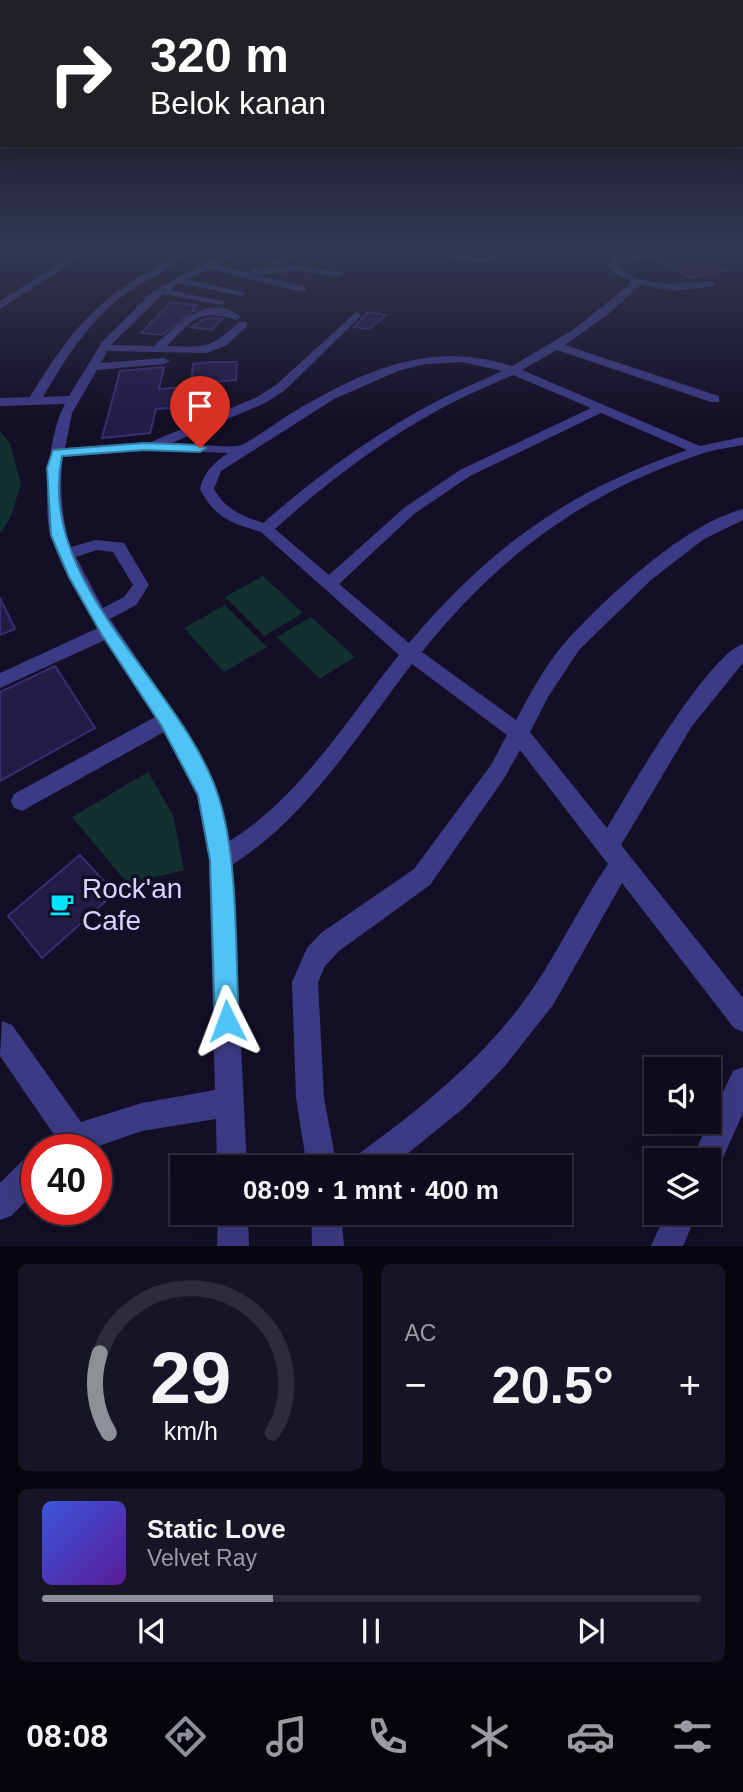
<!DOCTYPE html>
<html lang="id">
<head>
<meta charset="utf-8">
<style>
	:root { --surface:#0e0b1c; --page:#171425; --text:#f1f3f6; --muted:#9b9ba3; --line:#2e2b3b; --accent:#8c9099 }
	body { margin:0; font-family:Helvetica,sans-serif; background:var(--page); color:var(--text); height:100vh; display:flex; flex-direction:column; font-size:26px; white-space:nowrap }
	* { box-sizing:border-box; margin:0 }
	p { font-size:23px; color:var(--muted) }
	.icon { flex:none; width:38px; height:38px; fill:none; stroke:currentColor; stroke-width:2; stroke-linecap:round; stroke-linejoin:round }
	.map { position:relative; height:1246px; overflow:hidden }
	.side { display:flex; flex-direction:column; gap:18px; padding:18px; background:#08060f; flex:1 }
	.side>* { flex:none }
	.guide { position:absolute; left:0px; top:0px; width:744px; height:147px; box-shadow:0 7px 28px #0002,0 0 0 2px var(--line); background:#202124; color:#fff; overflow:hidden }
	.tools { position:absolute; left:644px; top:1057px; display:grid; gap:14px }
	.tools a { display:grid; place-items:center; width:77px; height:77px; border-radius:0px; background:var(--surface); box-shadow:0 7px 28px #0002,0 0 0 2px var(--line); font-size:35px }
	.speed { position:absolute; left:21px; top:1134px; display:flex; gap:14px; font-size:35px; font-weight:700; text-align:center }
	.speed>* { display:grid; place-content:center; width:91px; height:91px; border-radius:50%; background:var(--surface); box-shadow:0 7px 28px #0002,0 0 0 2px var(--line); line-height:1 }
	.speed .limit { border:10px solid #d22; background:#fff; color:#111 }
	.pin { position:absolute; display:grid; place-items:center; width:60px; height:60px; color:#fff; margin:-72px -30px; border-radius:50% 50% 50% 0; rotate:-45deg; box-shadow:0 0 7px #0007 }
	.pin .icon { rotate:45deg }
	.me { position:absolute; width:77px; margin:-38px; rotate:357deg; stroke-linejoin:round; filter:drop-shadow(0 0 5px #0008) }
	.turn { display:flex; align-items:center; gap:24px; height:147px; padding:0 35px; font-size:32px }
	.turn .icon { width:91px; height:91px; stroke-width:2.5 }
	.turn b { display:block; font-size:49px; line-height:60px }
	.big { font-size:52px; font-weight:700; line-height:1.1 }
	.side .card { flex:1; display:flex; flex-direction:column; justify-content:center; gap:10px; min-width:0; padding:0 24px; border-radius:10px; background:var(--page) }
	.side .dial { align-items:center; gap:0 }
	.dial svg { height:182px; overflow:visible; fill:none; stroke:var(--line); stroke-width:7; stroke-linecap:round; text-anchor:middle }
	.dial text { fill:var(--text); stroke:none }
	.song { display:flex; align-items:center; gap:21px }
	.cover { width:84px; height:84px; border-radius:10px; background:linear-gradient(135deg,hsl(230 70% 55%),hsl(270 70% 35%)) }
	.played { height:7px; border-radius:4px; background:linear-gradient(90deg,var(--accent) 35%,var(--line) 35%) }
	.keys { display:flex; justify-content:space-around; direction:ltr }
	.heat { display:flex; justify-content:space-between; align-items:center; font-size:38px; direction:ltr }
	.side .tiles { flex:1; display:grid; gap:18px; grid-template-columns:1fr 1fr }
	.card:last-child { grid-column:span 2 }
	.trip { position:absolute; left:170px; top:1155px; width:402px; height:70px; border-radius:0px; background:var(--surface); box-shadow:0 7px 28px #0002,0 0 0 2px var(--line); font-weight:700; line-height:70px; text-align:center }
	.tabs { display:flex; height:112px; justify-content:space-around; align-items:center; background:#06040b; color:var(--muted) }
	.tabs .icon { width:49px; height:49px }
	.tabs .active { color:var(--accent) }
	.tabs b { font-size:32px; color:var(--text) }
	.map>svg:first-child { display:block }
	.green { fill:#12302f }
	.building { fill:#241b47; stroke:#3b2d73; stroke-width:2 }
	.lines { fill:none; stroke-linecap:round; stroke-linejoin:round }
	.minor { fill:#3d3a85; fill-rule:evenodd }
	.route { fill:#4fc3f7; stroke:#337fa1; stroke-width:2 }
	.labels { text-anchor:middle; stroke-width:7; stroke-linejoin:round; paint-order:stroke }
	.near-poi-label { font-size:28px; fill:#d9d4ff; stroke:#130f26; text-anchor:start }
</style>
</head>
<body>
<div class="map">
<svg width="743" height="1246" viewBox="0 0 743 1246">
	<rect width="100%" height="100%" fill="#130f26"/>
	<!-- green -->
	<path class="green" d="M 0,431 L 10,443 L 21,484 L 11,516 L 0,534 Z
		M 263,576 L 303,613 L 264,636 L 225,597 Z
		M 225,605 L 267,647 L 224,672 L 184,628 Z
		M 311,617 L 355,657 L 320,679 L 277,637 Z
		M 148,772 L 173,815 L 184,870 L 128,884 L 72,817 Z"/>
	<!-- building -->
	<path class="building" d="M 688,253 L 726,270 L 692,278 L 655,260 Z
		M 171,302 L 197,305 L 192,310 L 195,310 L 162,335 L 141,333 Z
		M 368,312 L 386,315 L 369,329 L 354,327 Z
		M 205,319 L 213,318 L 223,319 L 211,330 L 190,327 Z
		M 211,362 L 237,362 L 236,380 L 191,384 L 193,364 Z
		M 164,367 L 159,389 L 181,387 L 180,407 L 156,409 L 150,433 L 102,438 L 120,371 Z
		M 0,598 L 15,629 L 0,635 Z
		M 55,666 L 95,728 L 0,781 L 0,692 Z
		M 80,855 L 115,893 L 42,958 L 8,916 Z"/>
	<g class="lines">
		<!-- minor -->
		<path class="minor" d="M 84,248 L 94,248 L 0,309 L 0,301 Z
			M 183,248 L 192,248 C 173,270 143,280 120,298 C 87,324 64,361 43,397 L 69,396 L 102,342 L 150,294 L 203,263 L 241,248 L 252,248 L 217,265 L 249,273 L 253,269 L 298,265 L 344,273 L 339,276 L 298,271 L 256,275 L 306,287 L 306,291 L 303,292 L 209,269 L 186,279 L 246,293 L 241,296 L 179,283 L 170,290 L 226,302 L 221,305 L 163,294 L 111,345 L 154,346 C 178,324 208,291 241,317 L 236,320 C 198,308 193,320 167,346 C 206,347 210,349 239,322 L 247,322 L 247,326 L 227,345 L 207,353 L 107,351 L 101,363 L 164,358 L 170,361 L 164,364 L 97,370 L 72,413 L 65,448 L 151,442 L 257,397 L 276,385 L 356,312 L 361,315 L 360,317 L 284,391 L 265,403 L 172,443 C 186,443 231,449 241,445 C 259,437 277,421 295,411 C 365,370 431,340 512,366 L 573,330 L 630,284 L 630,280 L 614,273 L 607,265 L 620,248 L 628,248 L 623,256 L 678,248 L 699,248 L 617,265 C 638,289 682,284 711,281 L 716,284 L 714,286 L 673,291 L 640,285 L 611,312 L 565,345 L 719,396 L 719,402 L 711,402 L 557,350 L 522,370 L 700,446 L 743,437 L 743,445 C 729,448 715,449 701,454 C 584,492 498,557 422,652 L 516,720 C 531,692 547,662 568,639 C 609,595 685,524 743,509 L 743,520 L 704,539 L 651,580 L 579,650 L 548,697 L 530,732 L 607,828 C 628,792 708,655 743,644 L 743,663 L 692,726 L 621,845 L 743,998 L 743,1032 L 734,1028 L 622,883 L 553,1005 L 504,1067 L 465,1107 L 391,1167 L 352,1167 L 356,1156 C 416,1112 476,1065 521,1005 C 554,961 577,910 608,864 L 520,750 L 505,777 L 430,885 L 339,951 L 325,966 L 318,982 L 324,1098 L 337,1167 L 307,1167 L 296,1098 L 292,982 L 307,948 L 321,933 L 414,869 L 491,765 L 507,735 L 412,664 C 357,735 309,816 232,865 L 247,1167 L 217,1167 L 216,1119 L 142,1131 L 87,1150 L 44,1150 L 49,1140 L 55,1136 L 0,1056 L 2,1021 L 12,1025 L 81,1122 L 142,1103 L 215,1090 L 209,860 L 197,796 L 164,732 L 22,811 L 14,808 L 11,801 L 14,794 L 155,717 L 105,640 L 0,688 L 0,673 L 98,628 C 82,600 61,569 51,537 C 42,507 49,431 65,404 L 0,406 L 0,398 L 30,397 C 53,359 79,320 115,293 C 137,277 162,266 183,248 ZM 462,362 L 502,371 C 481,381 460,389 439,400 C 375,433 317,476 263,523 C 242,516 225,509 214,489 L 221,471 L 334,399 L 398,371 L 425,364 ZM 513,375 L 591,408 L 460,470 L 404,508 L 329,575 L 275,529 C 326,483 380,442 440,409 C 464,396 489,386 513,375 ZM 601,413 L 687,450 C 568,491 490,547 409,643 L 339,584 L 414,514 L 470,476 ZM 153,450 L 228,453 C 214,463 204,471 200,489 C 215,518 231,523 261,532 L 399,655 C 348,718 299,799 228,842 L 216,788 L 175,714 L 110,619 L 136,605 L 149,585 L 124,543 L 96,540 L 71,547 C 62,526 59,480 63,457 ZM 97,550 L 113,552 L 133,585 L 124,597 L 103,608 L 76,557 Z
			M 305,248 L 317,248 L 278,265 L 270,263 Z
			M 343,248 L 388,251 L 394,248 L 399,251 L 394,257 Z
			M 431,248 C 452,248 473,264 494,254 L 490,248 L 500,248 L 502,255 C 483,270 449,260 431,248 Z
			M 743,1067 L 743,1113 L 717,1171 L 709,1174 L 709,1160 L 691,1160 L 733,1071 Z
			M 37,1153 L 37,1190 L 11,1216 L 0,1220 L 0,1183 L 26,1157 Z
			M 218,1213 L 248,1213 L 249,1246 L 217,1246 Z
			M 311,1213 L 341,1213 L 344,1246 L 312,1246 Z
			M 666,1213 L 697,1213 L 683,1246 L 651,1246 Z"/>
	</g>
	<!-- sky -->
	<linearGradient id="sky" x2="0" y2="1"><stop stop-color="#0a0815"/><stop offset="0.59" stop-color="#333752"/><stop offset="1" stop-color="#333752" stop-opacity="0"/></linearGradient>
	<rect width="743" height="422" fill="url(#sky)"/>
	<!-- route -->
	<path class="route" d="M 144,443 L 200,445 L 206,448 L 200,452 L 144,450 L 62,456 C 35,585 181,683 218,795 C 239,858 235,954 239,1021 L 236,1030 L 227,1033 L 218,1030 L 215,1021 L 210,860 L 198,795 L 161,725 L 102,635 L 69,577 L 51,535 L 47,468 L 53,450 Z"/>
	<!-- icons -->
	<defs>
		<g id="cafe-bare" transform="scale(1.89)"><path d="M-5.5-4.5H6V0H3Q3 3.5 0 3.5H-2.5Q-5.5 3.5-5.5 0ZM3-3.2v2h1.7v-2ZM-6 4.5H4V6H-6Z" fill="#00e5ff" stroke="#130f26" stroke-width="2.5" paint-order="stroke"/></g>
	</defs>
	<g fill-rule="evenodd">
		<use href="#cafe-bare" x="62" y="904"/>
	</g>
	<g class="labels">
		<!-- near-poi labels -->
		<g class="near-poi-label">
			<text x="82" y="898">Rock'an<tspan x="82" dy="32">Cafe</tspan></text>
		</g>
	</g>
</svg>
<div class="tools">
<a><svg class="icon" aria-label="sound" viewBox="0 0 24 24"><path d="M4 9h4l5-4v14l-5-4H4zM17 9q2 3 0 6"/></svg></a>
<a><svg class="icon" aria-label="layers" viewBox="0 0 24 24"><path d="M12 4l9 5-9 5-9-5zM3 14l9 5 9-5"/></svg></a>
</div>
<div class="speed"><div class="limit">40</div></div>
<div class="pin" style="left:200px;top:448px;background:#d93025"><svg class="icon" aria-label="arrive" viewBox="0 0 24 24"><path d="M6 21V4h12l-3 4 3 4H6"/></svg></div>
<svg class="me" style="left:227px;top:1021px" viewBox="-20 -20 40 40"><path d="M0-17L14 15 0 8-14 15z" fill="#4fc3f7" stroke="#fff" stroke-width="4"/></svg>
<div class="trip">08:09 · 1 mnt · 400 m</div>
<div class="guide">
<div class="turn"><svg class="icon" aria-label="right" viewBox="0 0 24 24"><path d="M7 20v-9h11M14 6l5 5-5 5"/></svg><div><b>320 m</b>Belok kanan</div></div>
</div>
</div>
<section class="side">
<div class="tiles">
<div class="card dial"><svg viewBox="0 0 100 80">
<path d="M14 69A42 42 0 1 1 86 69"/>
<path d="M14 69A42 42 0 0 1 10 34" stroke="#8c9099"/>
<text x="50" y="56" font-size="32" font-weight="700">29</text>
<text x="50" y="72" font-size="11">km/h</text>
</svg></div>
<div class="card"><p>AC</p>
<div class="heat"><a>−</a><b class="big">20.5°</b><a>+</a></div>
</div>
<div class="card">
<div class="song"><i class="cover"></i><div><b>Static Love</b><p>Velvet Ray</p></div></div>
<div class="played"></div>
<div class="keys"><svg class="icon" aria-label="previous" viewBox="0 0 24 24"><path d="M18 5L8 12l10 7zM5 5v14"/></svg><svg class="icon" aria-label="pause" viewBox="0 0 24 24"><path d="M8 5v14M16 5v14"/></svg><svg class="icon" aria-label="next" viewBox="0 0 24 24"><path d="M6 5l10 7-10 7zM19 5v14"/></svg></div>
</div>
</div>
</section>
<nav class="tabs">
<b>08:08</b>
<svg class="icon active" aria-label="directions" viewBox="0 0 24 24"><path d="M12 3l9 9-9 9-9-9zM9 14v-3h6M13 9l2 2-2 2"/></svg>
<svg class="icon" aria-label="music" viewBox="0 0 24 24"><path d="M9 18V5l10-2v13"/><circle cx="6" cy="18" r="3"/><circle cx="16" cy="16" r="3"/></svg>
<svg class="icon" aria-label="phone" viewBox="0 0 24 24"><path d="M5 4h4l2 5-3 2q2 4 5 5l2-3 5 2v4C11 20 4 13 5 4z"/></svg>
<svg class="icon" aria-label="climate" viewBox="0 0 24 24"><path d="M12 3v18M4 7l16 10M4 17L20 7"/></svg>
<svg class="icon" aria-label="car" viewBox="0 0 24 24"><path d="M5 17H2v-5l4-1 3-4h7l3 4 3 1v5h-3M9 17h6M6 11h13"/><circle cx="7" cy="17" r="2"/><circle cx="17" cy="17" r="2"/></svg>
<svg class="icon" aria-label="filters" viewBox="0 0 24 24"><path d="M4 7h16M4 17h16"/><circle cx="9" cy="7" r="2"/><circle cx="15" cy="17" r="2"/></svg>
</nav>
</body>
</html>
